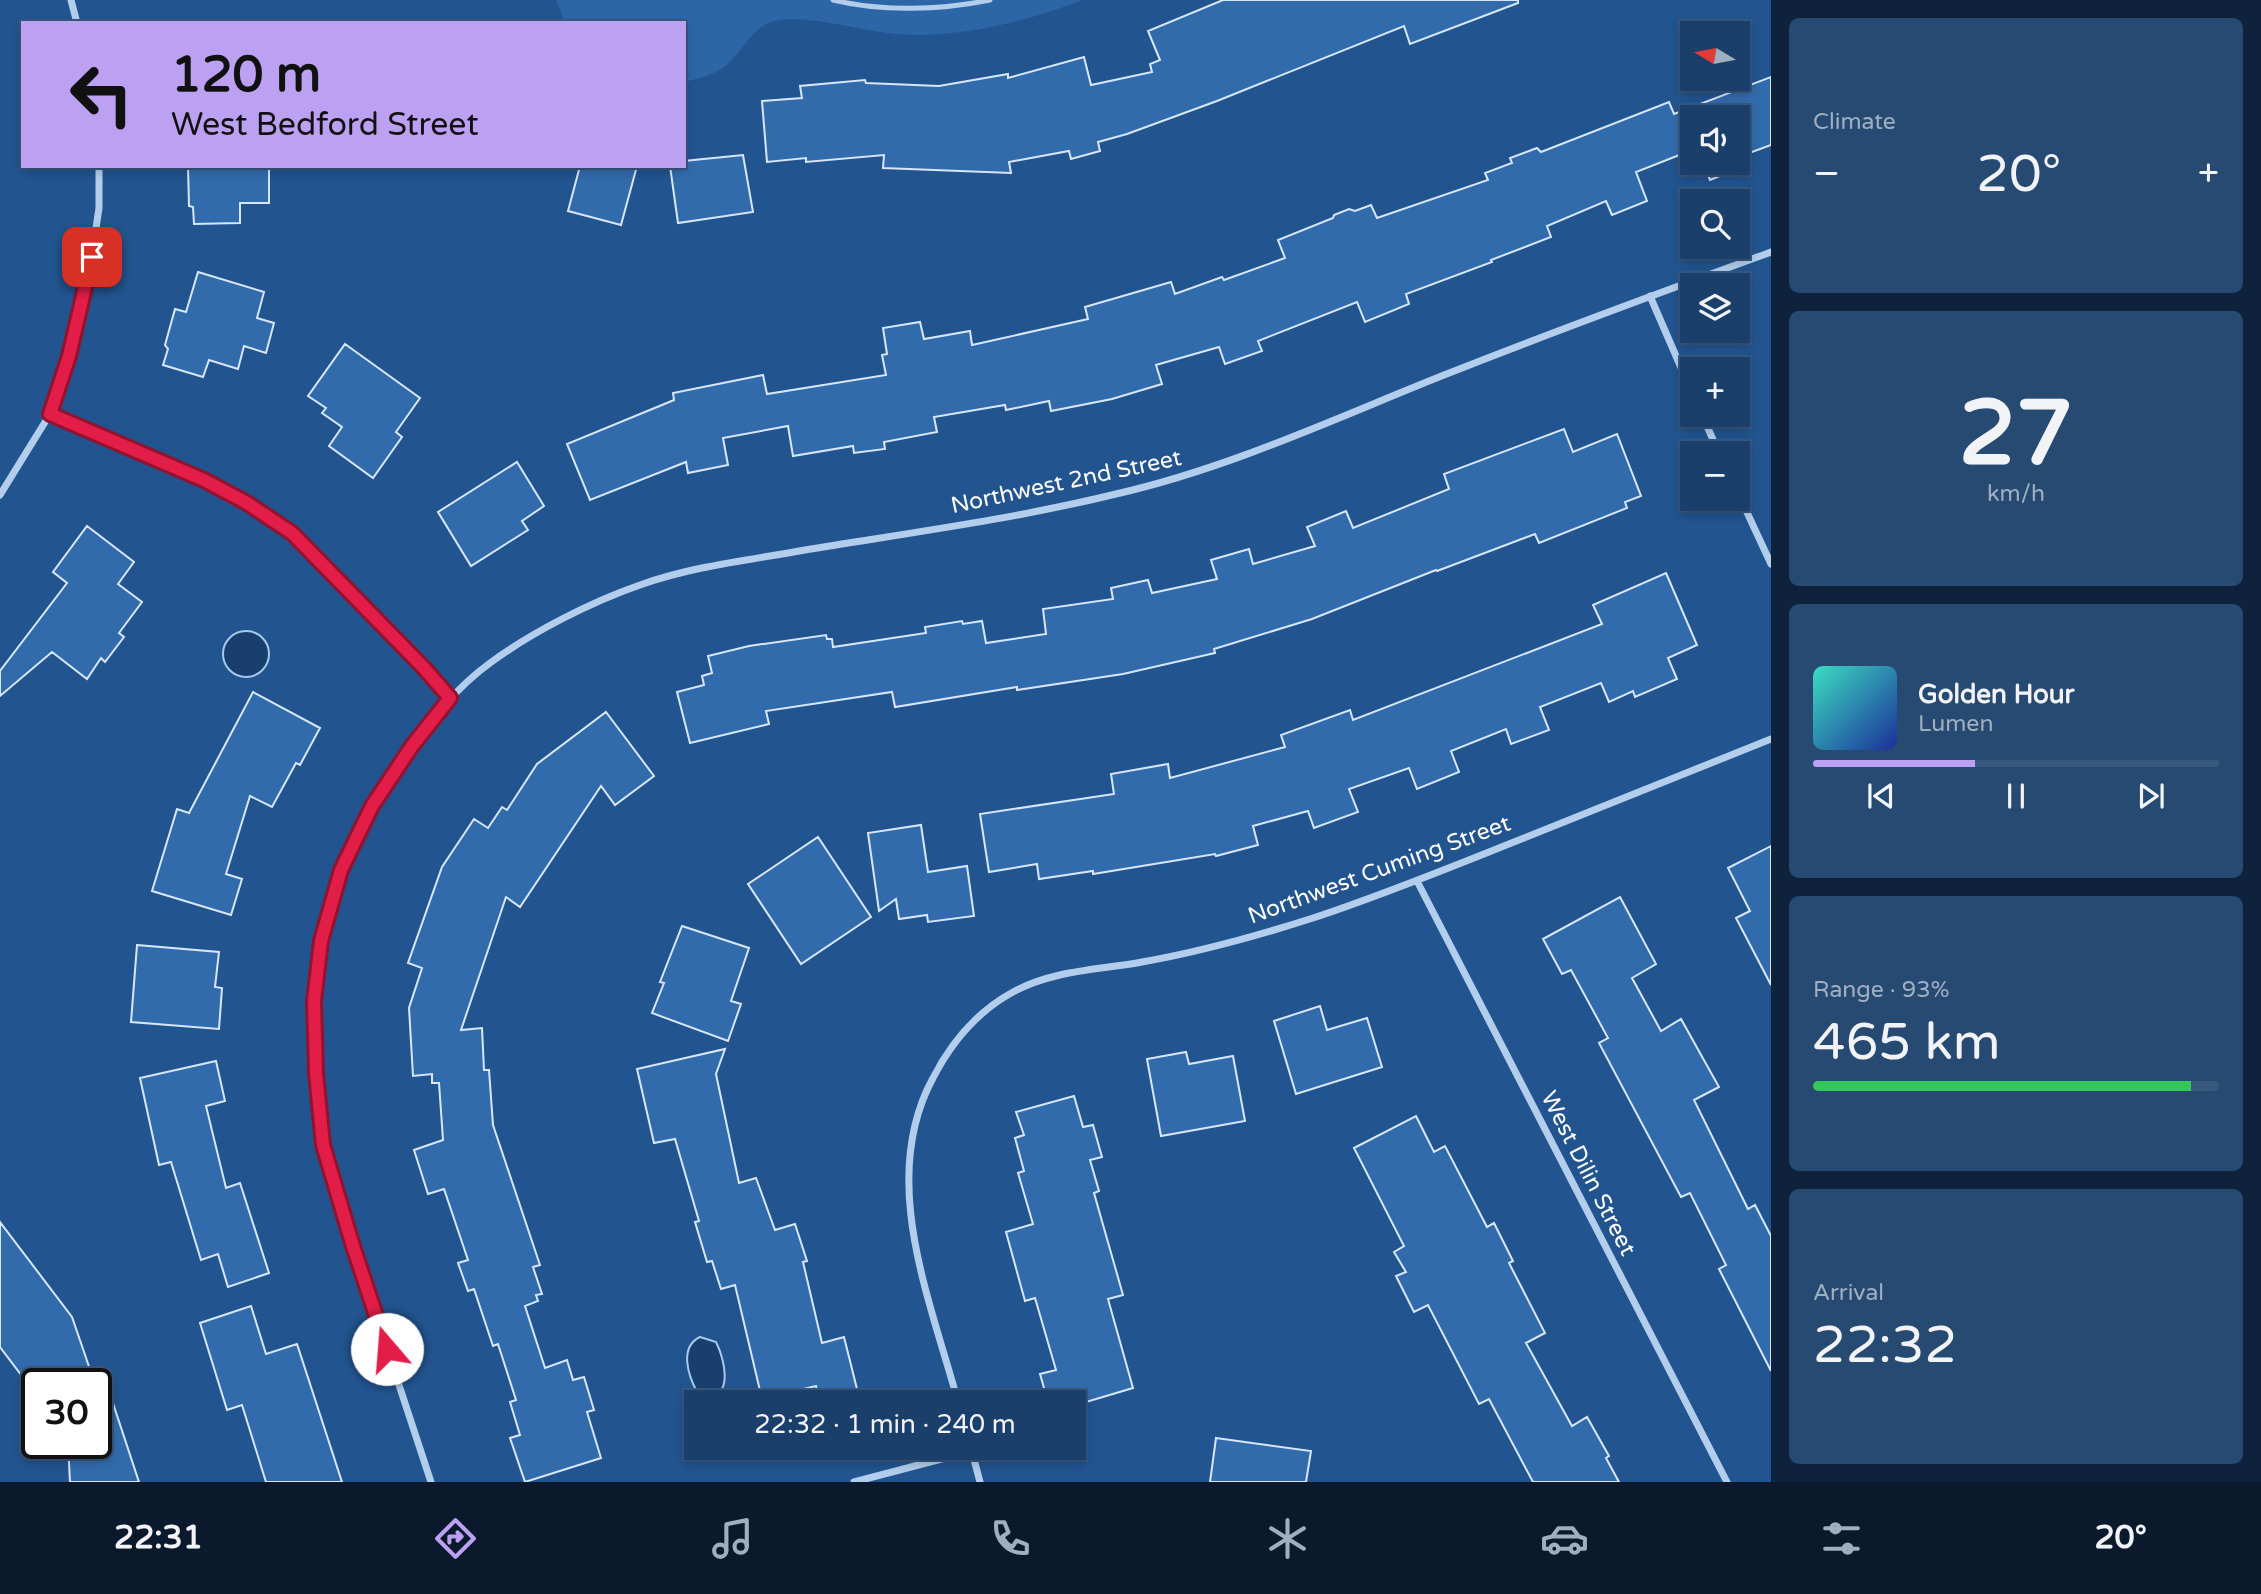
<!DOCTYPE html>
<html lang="en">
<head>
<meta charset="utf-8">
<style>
	:root { --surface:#1a3f6b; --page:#274a73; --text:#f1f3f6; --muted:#9fafc1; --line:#38587e; --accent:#bca0f2 }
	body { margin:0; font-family:"Varela Round",sans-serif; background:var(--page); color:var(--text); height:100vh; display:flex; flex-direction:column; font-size:26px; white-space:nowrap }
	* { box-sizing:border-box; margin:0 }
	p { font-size:23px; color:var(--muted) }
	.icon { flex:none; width:38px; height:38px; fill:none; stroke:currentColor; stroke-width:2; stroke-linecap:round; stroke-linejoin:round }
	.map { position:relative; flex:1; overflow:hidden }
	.sheet { display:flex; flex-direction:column; gap:18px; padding:18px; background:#0e233b; width:490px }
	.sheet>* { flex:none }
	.banner { position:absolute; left:21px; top:21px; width:665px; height:147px; border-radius:0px; box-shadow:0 4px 10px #0003,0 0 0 2px var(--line); background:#bca0f2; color:#111; overflow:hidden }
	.needle { width:46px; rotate:280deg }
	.tools { position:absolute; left:1680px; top:21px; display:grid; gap:14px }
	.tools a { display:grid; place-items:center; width:70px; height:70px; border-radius:0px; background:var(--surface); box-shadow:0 4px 10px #0003,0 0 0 2px var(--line); font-size:35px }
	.speed { position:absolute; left:21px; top:1368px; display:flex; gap:14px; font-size:35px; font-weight:700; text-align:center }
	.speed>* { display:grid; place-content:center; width:91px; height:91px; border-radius:50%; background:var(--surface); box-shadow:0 4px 10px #0003,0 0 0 2px var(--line); line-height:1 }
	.speed .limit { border:4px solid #111; border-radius:10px; background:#fff; color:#111 }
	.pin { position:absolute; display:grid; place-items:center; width:60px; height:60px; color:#fff; margin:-30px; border-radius:14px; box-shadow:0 4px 10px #0006 }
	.me { position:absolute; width:77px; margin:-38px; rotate:342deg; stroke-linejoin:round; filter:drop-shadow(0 0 5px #0008) }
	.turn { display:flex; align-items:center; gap:24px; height:147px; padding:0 35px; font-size:32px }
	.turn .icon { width:91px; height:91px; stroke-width:2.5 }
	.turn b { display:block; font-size:49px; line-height:60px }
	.big { font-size:52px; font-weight:600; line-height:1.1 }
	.sheet .tile { flex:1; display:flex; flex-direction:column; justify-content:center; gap:10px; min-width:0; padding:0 24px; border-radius:10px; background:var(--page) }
	.sheet .dial { align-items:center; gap:0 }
	.dial b { font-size:91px; line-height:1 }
	.song { display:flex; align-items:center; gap:21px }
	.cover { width:84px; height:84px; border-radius:10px; background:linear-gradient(135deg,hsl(170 70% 55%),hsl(230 70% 35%)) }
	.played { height:7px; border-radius:4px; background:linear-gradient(90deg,var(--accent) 40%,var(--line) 40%) }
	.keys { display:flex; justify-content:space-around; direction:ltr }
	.heat { display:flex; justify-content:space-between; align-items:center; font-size:38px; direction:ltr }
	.charge { height:10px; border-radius:5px; background:linear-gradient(90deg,#34c759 93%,var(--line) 0) }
	.trip { position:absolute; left:684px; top:1390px; width:402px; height:70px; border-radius:0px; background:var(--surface); box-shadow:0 4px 10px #0003,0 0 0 2px var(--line); font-weight:600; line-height:70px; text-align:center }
	.dock { display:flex; height:112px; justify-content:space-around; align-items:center; background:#0a192b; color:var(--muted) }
	.dock .icon { width:49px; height:49px }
	.dock .active { color:var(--accent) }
	.dock b { font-size:32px; color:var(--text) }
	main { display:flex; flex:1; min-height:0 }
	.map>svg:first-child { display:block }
	.green { fill:#2c66a7 }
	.water { fill:#183f6e; stroke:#a6c9ed; stroke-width:2 }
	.building { fill:#326bac; stroke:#d7e7f9; stroke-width:2 }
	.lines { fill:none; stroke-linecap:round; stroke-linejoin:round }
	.lane { stroke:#b2ceec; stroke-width:5 }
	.street { stroke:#b2ceec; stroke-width:7 }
	.route-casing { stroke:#92132f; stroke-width:18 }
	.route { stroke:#e11d48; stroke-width:12 }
	.labels { text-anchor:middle; stroke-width:7; stroke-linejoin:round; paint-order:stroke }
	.street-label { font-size:23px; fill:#fff; stroke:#22548f }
</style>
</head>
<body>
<main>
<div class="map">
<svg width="1771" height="1482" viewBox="0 0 1771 1482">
	<rect width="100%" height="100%" fill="#22548f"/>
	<!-- green -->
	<path class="green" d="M 556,0 L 1083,0 C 1024,22 959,39 896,34 C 860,31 808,14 774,21 C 752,26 742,54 724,67 C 713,75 697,79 684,82 L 684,23 L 565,23 Z"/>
	<!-- water -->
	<path class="water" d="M223 654a23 23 0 1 1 46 0a23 23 0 1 1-46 0Z
		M 700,1337 L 716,1342 C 726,1361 735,1408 697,1392 C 688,1375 679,1347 700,1337 Z"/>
	<!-- building -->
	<path class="building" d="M 1223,0 L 1518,0 L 1518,3 L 1410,44 L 1404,26 L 1217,101 L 1127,134 L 1098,142 L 1100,151 L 1071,159 L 1069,151 L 1009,162 L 1011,173 L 883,168 L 884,155 L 806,162 L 806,158 L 767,162 L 762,101 L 802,98 L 800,86 L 865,80 L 866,83 L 939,86 L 1008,74 L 1008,78 L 1084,57 L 1091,85 L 1152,72 L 1150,64 L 1160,60 L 1148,31 Z
		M 1771,77 L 1771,145 L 1741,156 L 1745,166 L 1710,180 L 1703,163 L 1738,163 L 1738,117 L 1692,117 L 1692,150 L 1636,172 L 1647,201 L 1612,215 L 1606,201 L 1547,226 L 1551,237 L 1491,260 L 1492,262 L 1406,294 L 1409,304 L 1365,322 L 1357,302 L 1258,341 L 1262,351 L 1225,364 L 1219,347 L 1156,365 L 1162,384 L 1112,399 L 1051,411 L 1049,401 L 1006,410 L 1005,405 L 934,417 L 937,432 L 884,442 L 885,449 L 854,453 L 853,446 L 793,456 L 788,426 L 723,438 L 728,465 L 688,473 L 686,462 L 590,500 L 567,444 L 674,400 L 673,393 L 763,375 L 767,394 L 886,375 L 882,355 L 887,354 L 883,328 L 920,322 L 924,339 L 970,331 L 972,345 L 1088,319 L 1085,307 L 1171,282 L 1175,294 L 1222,277 L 1224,280 L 1285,258 L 1278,240 L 1333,218 L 1334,215 L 1349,209 L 1355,211 L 1371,205 L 1377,218 L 1488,180 L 1485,173 L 1512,163 L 1510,158 L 1537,148 L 1541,152 L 1669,102 L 1674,114 Z
		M 743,155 L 753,212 L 678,223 L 670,166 L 684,166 L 684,161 Z
		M 188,166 L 269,166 L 269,203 L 240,203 L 240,223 L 194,224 L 193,207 L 189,206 Z
		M 580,166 L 637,166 L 621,225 L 568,211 Z
		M 198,272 L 264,292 L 257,318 L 274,323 L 266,353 L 244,346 L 238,369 L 209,360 L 203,377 L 163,365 L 168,349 L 165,345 L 175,309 L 186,312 Z
		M 345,344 L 420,398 L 396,432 L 402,437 L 373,478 L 329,446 L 342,427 L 322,413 L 326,408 L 308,396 Z
		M 1564,429 L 1573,452 L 1617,434 L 1641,496 L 1625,502 L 1627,508 L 1539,543 L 1535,534 L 1437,571 L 1436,570 L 1312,619 L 1214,649 L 1215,653 L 1123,674 L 1017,690 L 1017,687 L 895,707 L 892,692 L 766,711 L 769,724 L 690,743 L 677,692 L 704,685 L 702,676 L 712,673 L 708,656 L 749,646 L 826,635 L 827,639 L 832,639 L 833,647 L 926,633 L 925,627 L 962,621 L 963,624 L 982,621 L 986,643 L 1046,634 L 1043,609 L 1113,599 L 1111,588 L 1148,580 L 1152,593 L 1217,579 L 1211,560 L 1249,549 L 1253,564 L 1315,546 L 1307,527 L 1346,511 L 1353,528 L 1449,489 L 1444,474 Z
		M 517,462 L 544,506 L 522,521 L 528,530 L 471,566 L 438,512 Z
		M 87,526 L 134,562 L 118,584 L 142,602 L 119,633 L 124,637 L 105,662 L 101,658 L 87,679 L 52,652 L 0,696 L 0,671 L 67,583 L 53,572 Z
		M 1666,573 L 1697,645 L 1668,658 L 1677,679 L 1635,697 L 1633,691 L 1609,702 L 1601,683 L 1540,707 L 1549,730 L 1511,744 L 1506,729 L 1451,751 L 1459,772 L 1417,789 L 1409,768 L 1349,789 L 1358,812 L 1314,828 L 1308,811 L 1253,826 L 1258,845 L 1216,856 L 1215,854 L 1093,874 L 1093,871 L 1039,879 L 1037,864 L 989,872 L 980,814 L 1114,794 L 1111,774 L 1168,764 L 1170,778 L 1285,747 L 1281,735 L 1350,710 L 1353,720 L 1602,624 L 1593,605 Z
		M 253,692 L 320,728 L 300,765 L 296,763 L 272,807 L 250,796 L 226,874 L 242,879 L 231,915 L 152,891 L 177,809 L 189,813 Z
		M 606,712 L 654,776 L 615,805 L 601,786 L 520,907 L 506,897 L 461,1030 L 482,1028 L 484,1070 L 489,1070 L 493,1125 L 540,1265 L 533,1267 L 542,1294 L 536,1295 L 538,1301 L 525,1306 L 545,1368 L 567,1360 L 573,1380 L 584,1377 L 594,1410 L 587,1412 L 601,1458 L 525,1482 L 510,1438 L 520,1435 L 510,1402 L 516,1400 L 498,1344 L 493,1346 L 474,1289 L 468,1291 L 458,1263 L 468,1260 L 444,1189 L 428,1194 L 414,1150 L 443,1140 L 439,1083 L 432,1083 L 432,1074 L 413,1076 L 409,1008 L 422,968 L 408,963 L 442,867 L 474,819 L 488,828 L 502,807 L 507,810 L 537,764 Z
		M 921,825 L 928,872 L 967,866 L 974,916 L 928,922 L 927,915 L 899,919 L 896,899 L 879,911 L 868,833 Z
		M 818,837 L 871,917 L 801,964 L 748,884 Z
		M 1771,846 L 1771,985 L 1736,918 L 1750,911 L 1728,868 Z
		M 1620,897 L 1656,964 L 1632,978 L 1661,1031 L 1681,1019 L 1719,1087 L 1694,1100 L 1748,1209 L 1755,1205 L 1771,1236 L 1771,1371 L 1719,1269 L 1726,1265 L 1690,1193 L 1681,1197 L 1599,1043 L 1608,1038 L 1571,970 L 1562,974 L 1543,939 Z
		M 682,926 L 749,948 L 731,1001 L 741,1004 L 728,1041 L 652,1013 L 664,983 L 660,982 Z
		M 137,945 L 219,952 L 215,987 L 222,988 L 219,1029 L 131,1022 Z
		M 1320,1006 L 1327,1030 L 1367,1018 L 1382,1067 L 1296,1094 L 1274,1021 Z
		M 725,1049 L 716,1074 L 739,1183 L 756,1178 L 775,1230 L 795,1224 L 807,1261 L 803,1262 L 822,1343 L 844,1337 L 859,1397 L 840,1402 L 819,1402 L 816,1386 L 762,1399 L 735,1285 L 721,1289 L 712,1261 L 707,1262 L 695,1222 L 699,1221 L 675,1139 L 654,1143 L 637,1069 Z
		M 1186,1052 L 1189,1064 L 1233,1056 L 1245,1121 L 1161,1136 L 1147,1059 Z
		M 216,1061 L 225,1101 L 206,1106 L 226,1188 L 240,1183 L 269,1273 L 228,1287 L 218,1254 L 201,1260 L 171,1162 L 159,1165 L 140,1078 Z
		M 1074,1096 L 1083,1127 L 1093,1125 L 1102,1157 L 1090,1160 L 1099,1191 L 1094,1193 L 1123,1295 L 1108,1299 L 1133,1388 L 1086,1402 L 1048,1402 L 1040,1374 L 1056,1370 L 1035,1298 L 1025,1301 L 1006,1232 L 1033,1224 L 1018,1173 L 1024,1171 L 1015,1138 L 1024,1135 L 1016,1112 Z
		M 1416,1116 L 1434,1152 L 1445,1146 L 1487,1227 L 1494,1223 L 1513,1261 L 1509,1263 L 1545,1333 L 1526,1343 L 1572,1426 L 1587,1417 L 1609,1456 L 1606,1458 L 1619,1482 L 1533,1482 L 1489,1399 L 1479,1404 L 1428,1305 L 1414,1312 L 1396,1276 L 1406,1272 L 1394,1252 L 1404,1246 L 1354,1148 Z
		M 0,1222 L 72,1317 L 95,1384 L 28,1384 L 0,1347 Z
		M 251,1306 L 266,1354 L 297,1344 L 342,1482 L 266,1482 L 242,1405 L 227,1410 L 200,1323 Z
		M 102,1370 L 139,1482 L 70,1482 L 68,1444 L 96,1444 L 96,1371 Z
		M 1216,1438 L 1311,1451 L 1306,1482 L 1210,1482 Z"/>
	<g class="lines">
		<!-- lane -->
		<path class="lane" d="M 833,0 C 883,12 941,10 990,0"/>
		<!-- street -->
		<path class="street" d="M 71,0 L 77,23
			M 1650,296 L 1692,393
			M 50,414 L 204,480 L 247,503 L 292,533 L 424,668 L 450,698
			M 1702,415 L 1719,453
			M 1738,493 L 1771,564
			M 0,495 L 50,414 L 69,356 L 88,282 L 99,208 L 99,166
			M 1417,881 L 1727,1482
			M 958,1402 C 930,1299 878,1179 933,1078 C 951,1043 978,1011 1013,992 C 1053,970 1099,970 1142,962 C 1199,952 1257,936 1313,918 C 1383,895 1451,867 1519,840 C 1603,806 1687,773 1771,739
			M 971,1448 L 980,1482
			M 431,1482 C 411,1421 391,1361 371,1300 C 354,1251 336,1200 325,1149 C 320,1131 320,1112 318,1093 C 305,965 328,869 400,763 C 425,726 454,689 490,663 C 532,632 591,602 640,585 C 693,566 750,560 805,550 C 909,533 1014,519 1116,494 C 1230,468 1336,418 1444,375 C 1552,332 1662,292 1771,252
			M 854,1482 L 972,1451"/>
	</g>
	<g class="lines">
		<!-- route casing -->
		<g class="route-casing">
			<path id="route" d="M 92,257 L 69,356 L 50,414 L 204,480 L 247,503 L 292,533 L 424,668 L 450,698 L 412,746 L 372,806 L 341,870 L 321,941 L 314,1001 L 316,1073 L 323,1145 L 352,1243 L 387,1349"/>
		</g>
		<!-- route -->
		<use href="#route" class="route"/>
	</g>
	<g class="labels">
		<!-- street labels -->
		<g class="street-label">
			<text transform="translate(1066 481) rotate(-12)" y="8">Northwest 2nd Street</text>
			<text transform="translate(1379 869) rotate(-20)" y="8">Northwest Cuming Street</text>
			<text transform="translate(1589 1173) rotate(63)" y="8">West Dilin Street</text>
		</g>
	</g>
</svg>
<div class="tools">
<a><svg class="needle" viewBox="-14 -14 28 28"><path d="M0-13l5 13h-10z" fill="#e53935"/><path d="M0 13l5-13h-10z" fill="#9fafc1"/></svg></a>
<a><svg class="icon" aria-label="sound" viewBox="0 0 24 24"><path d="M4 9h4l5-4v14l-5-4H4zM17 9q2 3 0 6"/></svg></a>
<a><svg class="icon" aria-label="search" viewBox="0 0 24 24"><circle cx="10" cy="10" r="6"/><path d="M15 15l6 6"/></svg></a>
<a><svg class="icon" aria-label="layers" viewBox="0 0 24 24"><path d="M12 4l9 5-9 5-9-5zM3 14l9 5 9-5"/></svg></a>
<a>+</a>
<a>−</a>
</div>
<div class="speed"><div class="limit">30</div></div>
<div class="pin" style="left:92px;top:257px;background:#d93025"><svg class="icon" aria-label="arrive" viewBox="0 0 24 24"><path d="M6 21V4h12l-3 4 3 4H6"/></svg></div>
<svg class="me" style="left:387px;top:1349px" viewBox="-20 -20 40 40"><circle r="19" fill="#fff"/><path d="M0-13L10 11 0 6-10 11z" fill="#e11d48"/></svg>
<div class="trip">22:32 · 1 min · 240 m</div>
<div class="banner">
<div class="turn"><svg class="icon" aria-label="left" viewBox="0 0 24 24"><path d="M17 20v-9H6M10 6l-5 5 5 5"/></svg><div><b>120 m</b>West Bedford Street</div></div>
</div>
</div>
<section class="sheet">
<div class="tile"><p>Climate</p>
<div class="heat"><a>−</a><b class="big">20°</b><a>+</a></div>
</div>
<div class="tile dial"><b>27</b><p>km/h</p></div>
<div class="tile">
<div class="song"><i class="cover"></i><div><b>Golden Hour</b><p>Lumen</p></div></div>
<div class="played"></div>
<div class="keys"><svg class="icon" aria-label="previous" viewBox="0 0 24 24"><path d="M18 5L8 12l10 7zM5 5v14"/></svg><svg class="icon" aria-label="pause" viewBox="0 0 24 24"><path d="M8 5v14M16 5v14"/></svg><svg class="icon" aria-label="next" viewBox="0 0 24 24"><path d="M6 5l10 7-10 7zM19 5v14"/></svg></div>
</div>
<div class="tile"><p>Range · 93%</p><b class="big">465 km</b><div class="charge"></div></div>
<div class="tile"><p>Arrival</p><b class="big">22:32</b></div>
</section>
</main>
<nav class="dock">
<b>22:31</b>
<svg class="icon active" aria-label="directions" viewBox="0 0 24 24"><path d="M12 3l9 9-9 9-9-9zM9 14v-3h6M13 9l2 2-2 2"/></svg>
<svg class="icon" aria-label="music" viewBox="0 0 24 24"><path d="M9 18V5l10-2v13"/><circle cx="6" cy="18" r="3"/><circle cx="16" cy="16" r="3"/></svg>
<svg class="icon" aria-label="phone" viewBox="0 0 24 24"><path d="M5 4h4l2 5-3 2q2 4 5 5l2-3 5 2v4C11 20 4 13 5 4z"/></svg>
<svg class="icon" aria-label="climate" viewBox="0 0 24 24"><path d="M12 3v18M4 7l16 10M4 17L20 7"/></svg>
<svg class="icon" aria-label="car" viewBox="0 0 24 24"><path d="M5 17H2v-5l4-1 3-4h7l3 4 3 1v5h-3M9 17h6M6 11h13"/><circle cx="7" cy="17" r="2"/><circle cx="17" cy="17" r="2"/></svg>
<svg class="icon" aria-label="filters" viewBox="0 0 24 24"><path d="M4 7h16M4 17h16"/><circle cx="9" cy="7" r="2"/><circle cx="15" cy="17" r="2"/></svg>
<b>20°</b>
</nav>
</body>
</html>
